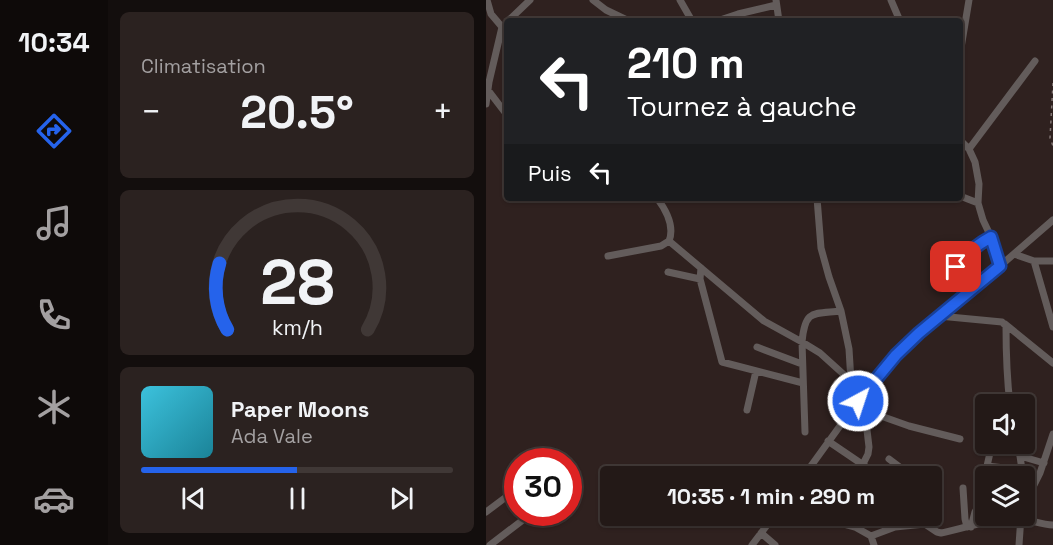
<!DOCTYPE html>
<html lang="fr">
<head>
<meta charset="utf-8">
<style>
	:root { --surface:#231917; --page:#2b2220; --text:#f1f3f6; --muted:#a3a0a1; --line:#403836; --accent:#2563eb }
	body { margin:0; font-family:"Space Grotesk",sans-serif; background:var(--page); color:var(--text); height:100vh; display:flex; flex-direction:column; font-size:22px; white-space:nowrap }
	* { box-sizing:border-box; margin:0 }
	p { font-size:20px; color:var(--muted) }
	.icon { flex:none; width:33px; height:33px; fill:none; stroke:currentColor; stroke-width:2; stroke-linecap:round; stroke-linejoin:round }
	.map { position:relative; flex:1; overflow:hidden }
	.details { display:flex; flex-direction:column; gap:12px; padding:12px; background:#130e0d; width:378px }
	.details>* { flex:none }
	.banner { position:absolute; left:18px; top:18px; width:459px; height:183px; border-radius:6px; box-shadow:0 2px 4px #0004,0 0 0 2px var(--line); background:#202124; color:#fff; overflow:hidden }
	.controls { position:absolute; left:489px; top:394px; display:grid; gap:12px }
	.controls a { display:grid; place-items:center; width:60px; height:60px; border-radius:6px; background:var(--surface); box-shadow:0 2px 4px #0004,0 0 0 2px var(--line); font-size:30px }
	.speed { position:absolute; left:18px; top:448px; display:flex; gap:12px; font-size:30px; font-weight:700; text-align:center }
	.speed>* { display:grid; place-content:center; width:78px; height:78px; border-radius:50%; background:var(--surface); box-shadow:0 2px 4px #0004,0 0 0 2px var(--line); line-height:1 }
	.speed .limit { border:9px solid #d22; background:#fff; color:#111 }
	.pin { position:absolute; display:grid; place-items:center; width:51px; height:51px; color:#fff; margin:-26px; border-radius:12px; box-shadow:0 3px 9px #0006 }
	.me { position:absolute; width:66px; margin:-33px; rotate:40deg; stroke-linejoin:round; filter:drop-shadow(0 0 4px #0008) }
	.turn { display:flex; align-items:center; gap:21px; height:126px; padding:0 24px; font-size:27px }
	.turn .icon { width:78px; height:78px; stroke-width:2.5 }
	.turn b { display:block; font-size:42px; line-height:51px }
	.then { display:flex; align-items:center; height:57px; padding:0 24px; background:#0003; gap:12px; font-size:22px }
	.big { font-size:45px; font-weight:700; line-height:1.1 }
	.details .card { flex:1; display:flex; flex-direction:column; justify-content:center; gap:9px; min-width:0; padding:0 21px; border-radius:9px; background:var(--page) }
	.details .dial { align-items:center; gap:0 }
	.dial svg { height:156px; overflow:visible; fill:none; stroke:var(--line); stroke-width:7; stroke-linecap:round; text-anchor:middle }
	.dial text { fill:var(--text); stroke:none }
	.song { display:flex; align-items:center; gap:18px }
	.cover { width:72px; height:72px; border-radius:9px; background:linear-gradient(135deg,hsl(190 70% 55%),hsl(190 70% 35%)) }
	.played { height:6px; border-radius:3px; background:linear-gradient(90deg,var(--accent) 50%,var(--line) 50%) }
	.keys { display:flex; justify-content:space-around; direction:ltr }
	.heat { display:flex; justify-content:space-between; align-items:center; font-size:33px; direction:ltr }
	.trip { position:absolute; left:114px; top:466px; width:342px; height:60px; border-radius:6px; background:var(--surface); box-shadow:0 2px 4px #0004,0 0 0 2px var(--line); font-weight:700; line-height:60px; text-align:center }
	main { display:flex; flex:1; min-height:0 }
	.dock { display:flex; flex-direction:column; width:108px; justify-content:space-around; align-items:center; background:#0e0a09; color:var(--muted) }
	.dock .icon { width:42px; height:42px }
	.dock .on { color:var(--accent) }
	.dock b { font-size:27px; color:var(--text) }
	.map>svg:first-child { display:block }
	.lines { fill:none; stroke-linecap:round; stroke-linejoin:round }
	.path { stroke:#827674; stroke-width:1.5; stroke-dasharray:3 4.5; stroke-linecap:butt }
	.minor { stroke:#635c5b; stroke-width:7 }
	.route-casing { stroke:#184099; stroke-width:15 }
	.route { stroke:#2563eb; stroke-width:10 }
</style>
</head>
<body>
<main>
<nav class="dock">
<b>10:34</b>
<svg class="icon on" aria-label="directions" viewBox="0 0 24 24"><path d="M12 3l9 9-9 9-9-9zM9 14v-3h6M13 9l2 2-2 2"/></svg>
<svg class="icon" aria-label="music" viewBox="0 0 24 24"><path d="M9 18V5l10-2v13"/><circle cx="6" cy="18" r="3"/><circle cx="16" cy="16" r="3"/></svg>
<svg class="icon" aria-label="phone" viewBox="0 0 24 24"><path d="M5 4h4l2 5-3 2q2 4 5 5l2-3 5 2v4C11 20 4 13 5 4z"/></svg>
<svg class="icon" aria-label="climate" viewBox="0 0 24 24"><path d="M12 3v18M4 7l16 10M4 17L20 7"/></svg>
<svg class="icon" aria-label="car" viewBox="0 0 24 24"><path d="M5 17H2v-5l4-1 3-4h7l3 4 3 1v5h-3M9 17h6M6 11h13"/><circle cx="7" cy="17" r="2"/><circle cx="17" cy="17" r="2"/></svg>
</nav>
<section class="details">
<div class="card"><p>Climatisation</p>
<div class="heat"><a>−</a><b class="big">20.5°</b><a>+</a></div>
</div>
<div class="card dial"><svg viewBox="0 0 100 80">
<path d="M14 69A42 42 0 1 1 86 69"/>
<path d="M14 69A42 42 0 0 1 10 35" stroke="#2563eb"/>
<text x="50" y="56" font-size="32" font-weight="700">28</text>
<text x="50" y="72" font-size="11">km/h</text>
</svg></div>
<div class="card">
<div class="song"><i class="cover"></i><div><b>Paper Moons</b><p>Ada Vale</p></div></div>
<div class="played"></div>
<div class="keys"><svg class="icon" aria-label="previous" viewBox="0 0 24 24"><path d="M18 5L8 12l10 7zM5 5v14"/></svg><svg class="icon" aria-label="pause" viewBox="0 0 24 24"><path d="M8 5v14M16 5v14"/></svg><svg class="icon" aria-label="next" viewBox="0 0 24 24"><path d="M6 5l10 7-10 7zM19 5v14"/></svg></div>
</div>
</section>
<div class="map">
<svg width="567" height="545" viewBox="0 0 567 545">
	<rect width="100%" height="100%" fill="#2f211f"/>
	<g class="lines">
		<!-- path -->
		<path class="path" d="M 567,83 L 564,138 L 567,146"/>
		<!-- minor -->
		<path class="minor" d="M 107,0 L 120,10 L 143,21
			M 194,0 L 206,21
			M 290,0 L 293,21
			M 405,0 L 414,21
			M 22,21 L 44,0
			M 231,21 L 252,14 L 290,5
			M 474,54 L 483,0
			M 2,90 L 21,115
			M 0,104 L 3,82 L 16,27 L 5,14 L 1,0
			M 474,140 L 483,149 L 489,162 L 493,184 L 492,203 L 497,220 L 505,237 L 514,266
			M 483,149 L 549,61
			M 474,196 L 492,203
			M 171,198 C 180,210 189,226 183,241
			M 331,198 L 335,248 L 343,277 L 355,311 L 363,349 L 365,381 L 372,401 L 378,410 L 381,430 L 383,447 L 382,454 L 377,464
			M 528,254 L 548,261 L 567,261
			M 122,256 L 175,246 L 183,241 L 278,321 L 316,342 L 334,353 L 365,381
			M 548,261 L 567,327
			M 215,268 L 214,279 L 236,362 L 317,383
			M 182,272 L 214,279
			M 463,272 C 470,267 474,260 480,254 C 488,247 496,242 505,237
			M 453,316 L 516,322 L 520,326 C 520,353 521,379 524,405
			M 519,324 L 567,363
			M 271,347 L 316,364
			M 261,410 L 270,371
			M 378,410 L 423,426 L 474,439
			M 319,432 L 316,342 C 319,309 327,314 355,311
			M 342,441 L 395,477
			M 530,444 L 534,456 L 537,477
			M 534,456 L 558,463
			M 403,459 L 427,477
			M 501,466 L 536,470
			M 317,477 L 372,401 L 410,355 L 453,316 L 514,266 L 567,220
			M 477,488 L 479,519 L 481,527
			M 539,503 L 554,473 L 567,434
			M 0,512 L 32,488
			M 351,516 L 358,524 L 369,527 L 385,536 L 409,527 L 439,524 L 451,532 L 455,533 C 478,528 512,517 534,519 C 546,520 555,525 567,525
			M 355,522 L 367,516
			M 485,527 L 489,512 L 496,500 L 501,466 L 506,444
			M 275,533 L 289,545
			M 385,536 L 388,545
			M 4,545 L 46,513
			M 266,545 L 288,516
			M 533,545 L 535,516"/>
	</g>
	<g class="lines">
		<!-- route casing -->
		<g class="route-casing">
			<path id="route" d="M 372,401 L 410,355 L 433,333 L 514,266 L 505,237 C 490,245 480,254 470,267"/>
		</g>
		<!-- route -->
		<use href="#route" class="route"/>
	</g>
</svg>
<div class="controls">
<a><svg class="icon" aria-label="sound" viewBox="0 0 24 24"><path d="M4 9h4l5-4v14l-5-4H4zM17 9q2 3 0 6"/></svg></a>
<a><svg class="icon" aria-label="layers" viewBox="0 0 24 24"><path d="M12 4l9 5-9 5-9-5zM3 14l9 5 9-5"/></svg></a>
</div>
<div class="speed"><div class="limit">30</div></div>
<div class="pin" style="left:470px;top:267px;background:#d93025"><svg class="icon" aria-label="arrive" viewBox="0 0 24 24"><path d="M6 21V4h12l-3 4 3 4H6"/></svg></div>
<svg class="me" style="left:372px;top:401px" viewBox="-20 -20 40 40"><circle r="17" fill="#2563eb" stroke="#fff" stroke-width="3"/><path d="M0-11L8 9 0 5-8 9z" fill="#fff"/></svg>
<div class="trip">10:35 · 1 min · 290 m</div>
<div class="banner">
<div class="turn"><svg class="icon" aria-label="left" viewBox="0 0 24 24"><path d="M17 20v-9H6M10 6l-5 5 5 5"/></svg><div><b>210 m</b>Tournez à gauche</div></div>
<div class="then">Puis<svg class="icon" aria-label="left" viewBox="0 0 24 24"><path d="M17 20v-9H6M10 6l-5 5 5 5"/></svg></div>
</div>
</div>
</main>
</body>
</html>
